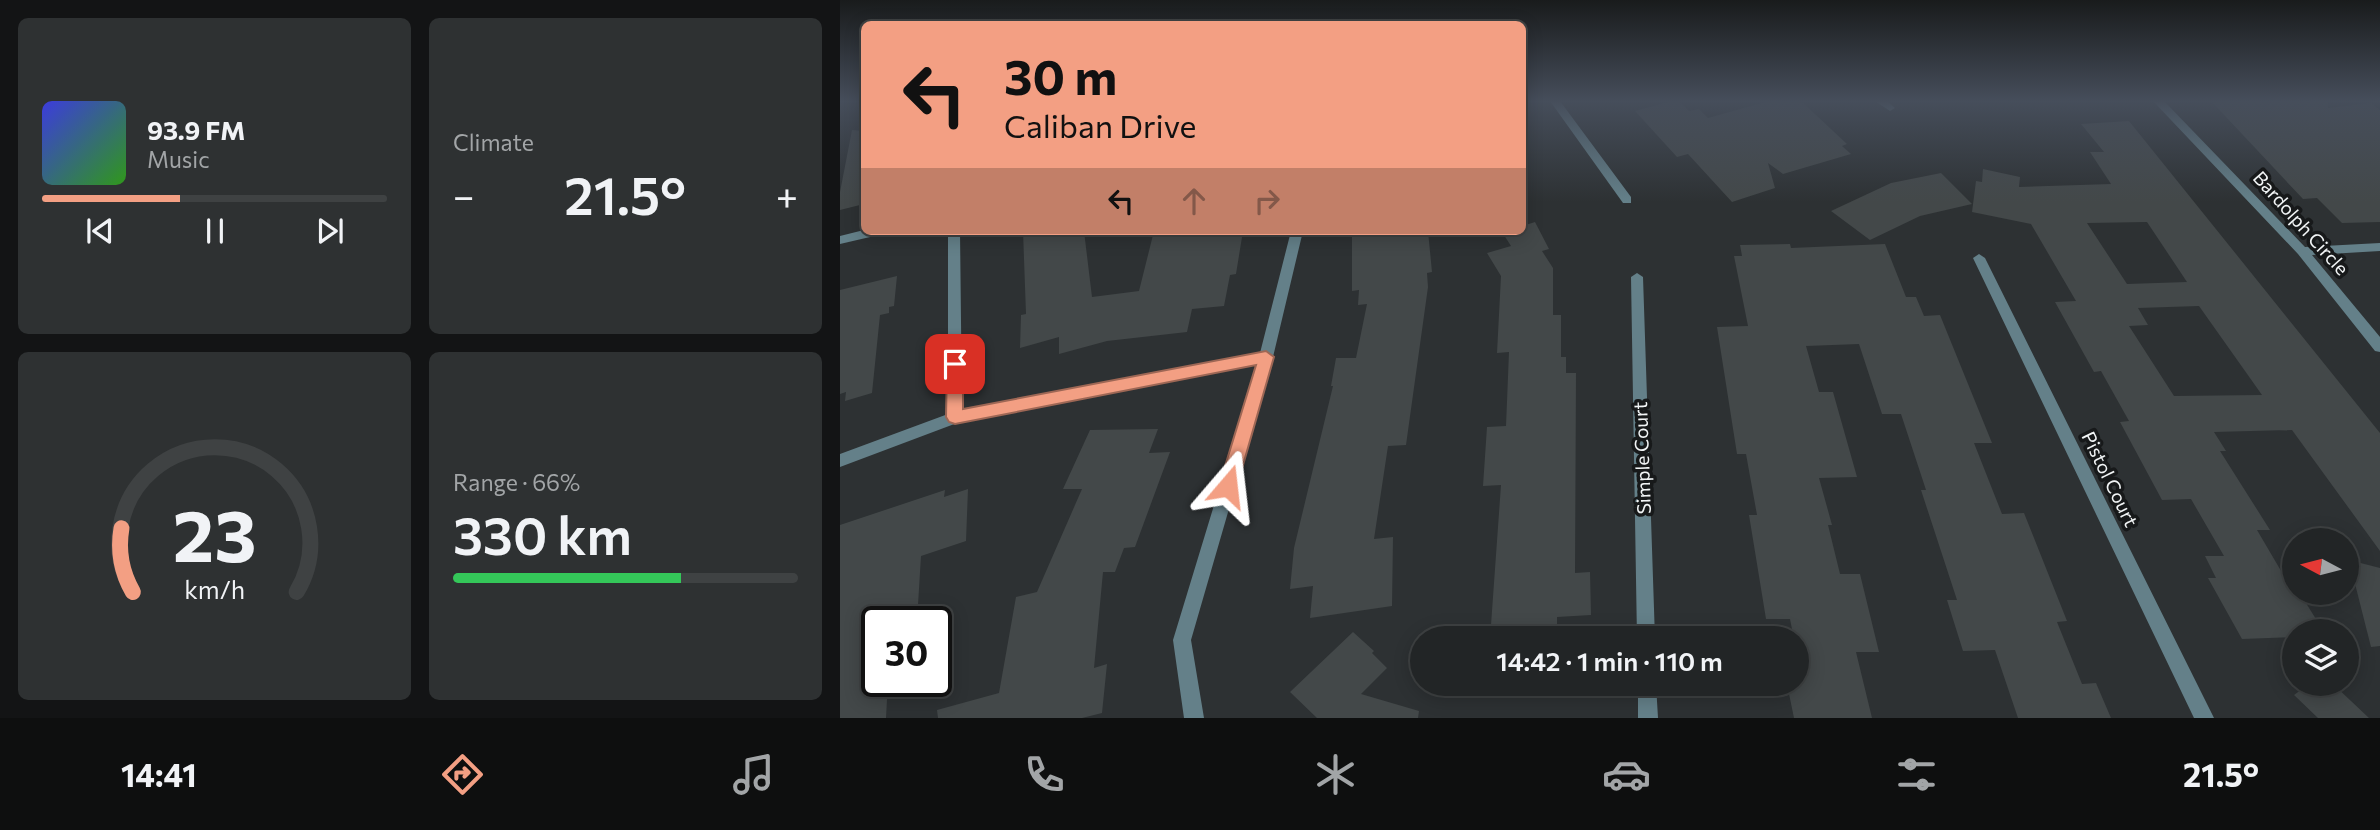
<!DOCTYPE html>
<html lang="en">
<head>
<meta charset="utf-8">
<style>
	:root { --surface:#222526; --page:#2e3132; --text:#f1f3f6; --muted:#a2a5a7; --line:#3f4243; --accent:#f39f83 }
	body { margin:0; font-family:Commissioner,sans-serif; background:var(--page); color:var(--text); height:100vh; display:flex; flex-direction:column; font-size:26px; white-space:nowrap }
	* { box-sizing:border-box; margin:0 }
	p { font-size:23px; color:var(--muted) }
	.icon { flex:none; width:38px; height:38px; fill:none; stroke:currentColor; stroke-width:2; stroke-linecap:round; stroke-linejoin:round }
	.map { position:relative; flex:1; overflow:hidden }
	.sheet { display:flex; flex-direction:column; gap:18px; padding:18px; background:#131415; width:840px }
	.sheet>* { flex:none }
	.top-card { position:absolute; left:21px; top:21px; width:665px; height:214px; border-radius:10px; box-shadow:0 4px 18px #0003,0 0 0 2px var(--line); background:#f39f83; color:#111; overflow:hidden }
	.needle { width:46px; rotate:277deg }
	.tools { position:absolute; left:1442px; top:528px; display:grid; gap:14px }
	.tools a { display:grid; place-items:center; width:77px; height:77px; border-radius:50%; background:var(--surface); box-shadow:0 4px 18px #0003,0 0 0 2px var(--line); font-size:35px }
	.speed { position:absolute; left:21px; top:606px; display:flex; gap:14px; font-size:35px; font-weight:700; text-align:center }
	.speed>* { display:grid; place-content:center; width:91px; height:91px; border-radius:50%; background:var(--surface); box-shadow:0 4px 18px #0003,0 0 0 2px var(--line); line-height:1 }
	.speed .limit { border:4px solid #111; border-radius:10px; background:#fff; color:#111 }
	.pin { position:absolute; display:grid; place-items:center; width:60px; height:60px; color:#fff; margin:-30px; border-radius:14px; box-shadow:0 4px 10px #0006 }
	.me { position:absolute; width:77px; margin:-38px; rotate:17deg; stroke-linejoin:round; filter:drop-shadow(0 0 5px #0008) }
	.turn { display:flex; align-items:center; gap:24px; height:147px; padding:0 28px; font-size:32px }
	.turn .icon { width:91px; height:91px; stroke-width:2.5 }
	.turn b { display:block; font-size:49px; line-height:60px }
	.lanes { display:flex; align-items:center; height:66px; padding:0 28px; background:#0003; justify-content:center; gap:35px; direction:ltr }
	.lanes .off { opacity:.35 }
	.big { font-size:52px; font-weight:600; line-height:1.1 }
	.sheet .card { flex:1; display:flex; flex-direction:column; justify-content:center; gap:10px; min-width:0; padding:0 24px; border-radius:10px; background:var(--page) }
	.sheet .dial { align-items:center; gap:0 }
	.dial svg { height:182px; overflow:visible; fill:none; stroke:var(--line); stroke-width:7; stroke-linecap:round; text-anchor:middle }
	.dial text { fill:var(--text); stroke:none }
	.song { display:flex; align-items:center; gap:21px }
	.cover { width:84px; height:84px; border-radius:10px; background:linear-gradient(135deg,hsl(240 70% 55%),hsl(110 70% 35%)) }
	.played { height:7px; border-radius:4px; background:linear-gradient(90deg,var(--accent) 40%,var(--line) 40%) }
	.keys { display:flex; justify-content:space-around; direction:ltr }
	.heat { display:flex; justify-content:space-between; align-items:center; font-size:38px; direction:ltr }
	.charge { height:10px; border-radius:5px; background:linear-gradient(90deg,#34c759 66%,var(--line) 0) }
	.sheet .tiles { flex:1; display:grid; gap:18px; grid-template-columns:repeat(2,1fr) }
	.trip { position:absolute; left:570px; top:626px; width:399px; height:70px; border-radius:35px; background:var(--surface); box-shadow:0 4px 18px #0003,0 0 0 2px var(--line); font-weight:600; line-height:70px; text-align:center }
	.menu { display:flex; height:112px; justify-content:space-around; align-items:center; background:#0e0f0f; color:var(--muted) }
	.menu .icon { width:49px; height:49px }
	.menu .on { color:var(--accent) }
	.menu b { font-size:32px; color:var(--text) }
	main { display:flex; flex:1; min-height:0 }
	.map>svg:first-child { display:block }
	.building { fill:#434849; fill-rule:evenodd }
	.lines { fill:none; stroke-linecap:round; stroke-linejoin:round }
	.street { fill:#648089; fill-rule:evenodd }
	.route { fill:#f39f83; stroke:#9e6755; stroke-width:2 }
	.labels { text-anchor:middle; stroke-width:7; stroke-linejoin:round; paint-order:stroke }
	.street-label { font-size:19px; fill:#f2f5f6; stroke:#17191a }
</style>
</head>
<body>
<main>
<section class="sheet">
<div class="tiles">
<div class="card">
<div class="song"><i class="cover"></i><div><b>93.9 FM</b><p>Music</p></div></div>
<div class="played"></div>
<div class="keys"><svg class="icon" aria-label="previous" viewBox="0 0 24 24"><path d="M18 5L8 12l10 7zM5 5v14"/></svg><svg class="icon" aria-label="pause" viewBox="0 0 24 24"><path d="M8 5v14M16 5v14"/></svg><svg class="icon" aria-label="next" viewBox="0 0 24 24"><path d="M6 5l10 7-10 7zM19 5v14"/></svg></div>
</div>
<div class="card"><p>Climate</p>
<div class="heat"><a>−</a><b class="big">21.5°</b><a>+</a></div>
</div>
<div class="card dial"><svg viewBox="0 0 100 80">
<path d="M14 69A42 42 0 1 1 86 69"/>
<path d="M14 69A42 42 0 0 1 9 41" stroke="#f39f83"/>
<text x="50" y="56" font-size="32" font-weight="700">23</text>
<text x="50" y="72" font-size="11">km/h</text>
</svg></div>
<div class="card"><p>Range · 66%</p><b class="big">330 km</b><div class="charge"></div></div>
</div>
</section>
<div class="map">
<svg width="1540" height="718" viewBox="0 0 1540 718">
	<rect width="100%" height="100%" fill="#2d3133"/>
	<!-- building -->
	<path class="building" d="M 832,101 L 839,101 L 849,111 L 859,109 L 868,118 L 929,101 L 961,101 L 1007,144 L 1002,146 L 1011,154 L 943,174 L 928,163 L 935,188 L 892,202 L 848,154 L 837,157 L 795,111 Z
		M 1371,101 L 1488,101 L 1488,108 L 1531,103 L 1540,110 L 1540,222 L 1502,223 L 1477,198 L 1463,199 Z
		M 1289,121 L 1540,433 L 1540,551 L 1452,430 L 1374,432 L 1386,451 L 1380,451 L 1430,530 L 1417,530 L 1454,593 L 1461,595 L 1484,632 L 1454,632 L 1454,637 L 1402,639 L 1368,578 L 1376,578 L 1365,556 L 1384,556 L 1351,499 L 1322,500 L 1280,422 L 1289,421 L 1261,371 L 1254,372 L 1215,302 L 1236,301 L 1191,224 L 1132,212 L 1136,181 L 1142,182 L 1143,169 L 1180,177 L 1179,187 L 1271,184 L 1250,152 L 1264,152 L 1241,124 ZM 1307,222 L 1347,282 L 1287,284 L 1247,223 ZM 1359,306 L 1422,395 L 1334,396 L 1289,326 L 1308,325 L 1298,308 Z
		M 12,130 L 24,131 L 24,204 L 0,210 L 0,192 Z
		M 1101,173 L 1132,204 L 1080,216 L 1030,240 L 991,211 L 1051,183 Z
		M 695,222 L 709,249 L 702,251 L 713,268 L 713,315 L 721,315 L 721,357 L 726,357 L 726,373 L 736,373 L 735,573 L 750,572 L 751,615 L 717,617 L 717,639 L 650,639 L 661,485 L 643,486 L 647,427 L 666,426 L 669,352 L 657,353 L 661,276 L 647,253 L 671,246 L 662,232 L 682,231 L 682,226 Z
		M 183,231 L 244,231 L 252,297 L 299,291 L 314,231 L 403,231 L 396,274 L 390,275 L 384,306 L 352,309 L 347,332 L 267,341 L 219,354 L 219,337 L 180,348 L 181,315 L 186,314 Z
		M 542,231 L 588,231 L 592,272 L 587,273 L 588,287 L 566,445 L 548,446 L 534,539 L 553,537 L 552,606 L 470,618 L 473,586 L 450,589 L 454,548 L 493,386 L 491,386 L 496,358 L 516,358 L 527,304 L 518,305 L 519,290 L 512,291 L 512,235 Z
		M 950,244 L 951,248 L 1045,244 L 1066,297 L 1076,297 L 1084,316 L 1100,315 L 1152,443 L 1134,443 L 1162,514 L 1184,513 L 1227,621 L 1217,622 L 1242,684 L 1256,683 L 1271,718 L 1178,718 L 1155,650 L 1123,651 L 1107,600 L 1117,600 L 1081,490 L 1086,490 L 1061,414 L 1042,414 L 1019,344 L 966,346 L 979,392 L 993,392 L 1017,477 L 979,478 L 992,525 L 988,525 L 1000,574 L 1020,574 L 1039,652 L 1016,652 L 1032,718 L 954,718 L 947,684 L 957,684 L 957,639 L 954,639 L 950,619 L 926,619 L 909,515 L 917,515 L 906,454 L 897,454 L 877,327 L 908,326 L 894,256 L 902,256 L 900,245 Z
		M 57,276 L 54,306 L 49,307 L 49,313 L 40,315 L 32,393 L 5,401 L 6,392 L 0,394 L 0,290 Z
		M 318,429 L 309,453 L 330,452 L 295,547 L 284,548 L 275,572 L 263,572 L 254,668 L 267,664 L 262,713 L 242,718 L 98,718 L 97,710 L 159,693 L 176,597 L 197,592 L 242,489 L 223,489 L 250,430 Z
		M 128,489 L 126,541 L 81,556 L 77,621 L 37,621 L 37,681 L 48,681 L 46,718 L 0,718 L 0,525 L 105,490 L 104,497 Z
		M 1509,560 L 1540,568 L 1540,646 L 1531,647 Z
		M 513,632 L 534,651 L 532,653 L 547,668 L 521,694 L 579,711 L 578,718 L 477,718 L 450,692 Z
		M 1469,684 L 1493,684 L 1529,718 L 1478,718 L 1454,695 Z"/>
	<g class="lines">
		<!-- street -->
		<path class="street" d="M 710,101 L 720,101 L 791,197 L 791,203 L 783,203 Z
			M 1035,101 L 1047,101 L 1055,108 L 1050,111 Z
			M 1313,101 L 1324,101 L 1465,247 L 1540,243 L 1540,251 L 1472,255 L 1540,337 L 1540,352 L 1535,351 L 1458,254 Z
			M 24,230 L 45,231 L 43,234 L 0,244 L 0,236 Z
			M 108,231 L 120,231 L 122,410 L 420,353 L 451,231 L 463,231 L 433,357 L 351,640 L 364,718 L 344,718 L 333,640 L 417,364 L 117,423 L 0,467 L 0,454 L 108,414 Z
			M 1139,254 L 1145,258 L 1374,718 L 1354,718 L 1133,258 Z
			M 797,273 L 803,277 L 815,639 L 797,639 L 791,277 Z
			M 798,684 L 816,684 L 818,718 L 798,718 Z"/>
	</g>
	<!-- sky -->
	<linearGradient id="sky" x2="0" y2="1"><stop stop-color="#191b1c"/><stop offset="0.5" stop-color="#464e5b"/><stop offset="1" stop-color="#464e5b" stop-opacity="0"/></linearGradient>
	<rect width="1540" height="202" fill="url(#sky)"/>
	<!-- route -->
	<path class="route" d="M 426,351 L 434,357 L 397,486 L 394,491 L 388,493 L 381,491 L 379,486 L 416,365 L 115,424 L 109,422 L 106,417 L 107,364 L 115,358 L 123,364 L 123,409 Z"/>
	<g class="labels">
		<!-- street labels -->
		<g class="street-label">
			<text transform="translate(1461 223) rotate(48)" y="7">Bardolph Circle</text>
			<text transform="translate(802 458) rotate(-92)" y="7">Simple Court</text>
			<text transform="translate(1270 479) rotate(64)" y="7">Pistol Court</text>
		</g>
	</g>
</svg>
<div class="tools">
<a><svg class="needle" viewBox="-14 -14 28 28"><path d="M0-13l5 13h-10z" fill="#e53935"/><path d="M0 13l5-13h-10z" fill="#a2a5a7"/></svg></a>
<a><svg class="icon" aria-label="layers" viewBox="0 0 24 24"><path d="M12 4l9 5-9 5-9-5zM3 14l9 5 9-5"/></svg></a>
</div>
<div class="speed"><div class="limit">30</div></div>
<div class="pin" style="left:115px;top:364px;background:#d93025"><svg class="icon" aria-label="arrive" viewBox="0 0 24 24"><path d="M6 21V4h12l-3 4 3 4H6"/></svg></div>
<svg class="me" style="left:388px;top:486px" viewBox="-20 -20 40 40"><path d="M0-17L14 15 0 8-14 15z" fill="#f39f83" stroke="#fff" stroke-width="4"/></svg>
<div class="trip">14:42 · 1 min · 110 m</div>
<div class="top-card">
<div class="turn"><svg class="icon" aria-label="left" viewBox="0 0 24 24"><path d="M17 20v-9H6M10 6l-5 5 5 5"/></svg><div><b>30 m</b>Caliban Drive</div></div>
<div class="lanes"><svg class="icon" aria-label="left" viewBox="0 0 24 24"><path d="M17 20v-9H6M10 6l-5 5 5 5"/></svg><svg class="icon off" aria-label="ahead" viewBox="0 0 24 24"><path d="M12 20V5M6 11l6-6 6 6"/></svg><svg class="icon off" aria-label="right" viewBox="0 0 24 24"><path d="M7 20v-9h11M14 6l5 5-5 5"/></svg></div>
</div>
</div>
</main>
<nav class="menu">
<b>14:41</b>
<svg class="icon on" aria-label="directions" viewBox="0 0 24 24"><path d="M12 3l9 9-9 9-9-9zM9 14v-3h6M13 9l2 2-2 2"/></svg>
<svg class="icon" aria-label="music" viewBox="0 0 24 24"><path d="M9 18V5l10-2v13"/><circle cx="6" cy="18" r="3"/><circle cx="16" cy="16" r="3"/></svg>
<svg class="icon" aria-label="phone" viewBox="0 0 24 24"><path d="M5 4h4l2 5-3 2q2 4 5 5l2-3 5 2v4C11 20 4 13 5 4z"/></svg>
<svg class="icon" aria-label="climate" viewBox="0 0 24 24"><path d="M12 3v18M4 7l16 10M4 17L20 7"/></svg>
<svg class="icon" aria-label="car" viewBox="0 0 24 24"><path d="M5 17H2v-5l4-1 3-4h7l3 4 3 1v5h-3M9 17h6M6 11h13"/><circle cx="7" cy="17" r="2"/><circle cx="17" cy="17" r="2"/></svg>
<svg class="icon" aria-label="filters" viewBox="0 0 24 24"><path d="M4 7h16M4 17h16"/><circle cx="9" cy="7" r="2"/><circle cx="15" cy="17" r="2"/></svg>
<b>21.5°</b>
</nav>
</body>
</html>
